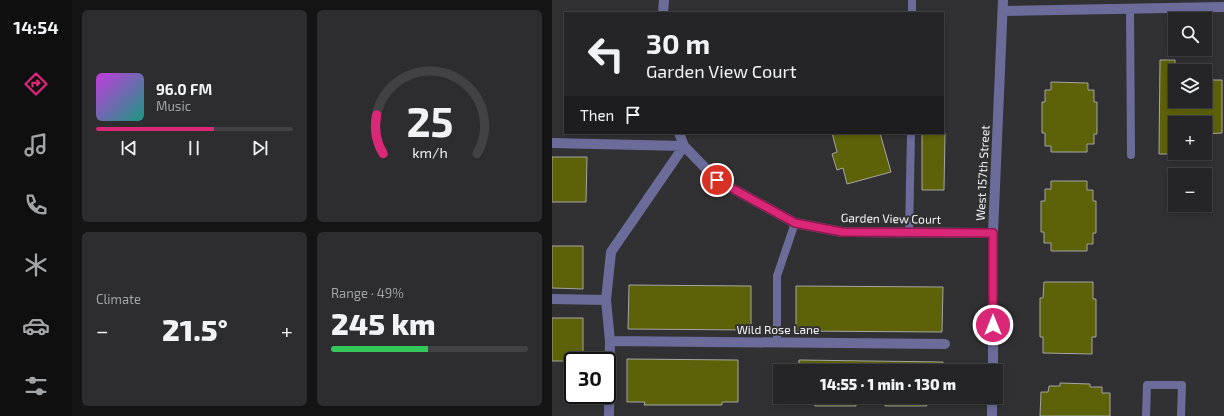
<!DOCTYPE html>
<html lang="en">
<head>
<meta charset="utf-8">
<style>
	:root { --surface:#252527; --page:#2d2d2f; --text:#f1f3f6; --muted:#a3a5a7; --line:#424244; --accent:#db2777 }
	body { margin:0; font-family:"Exo 2",sans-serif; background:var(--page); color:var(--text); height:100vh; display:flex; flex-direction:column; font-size:15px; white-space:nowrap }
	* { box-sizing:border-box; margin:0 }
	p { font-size:13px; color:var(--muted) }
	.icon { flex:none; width:22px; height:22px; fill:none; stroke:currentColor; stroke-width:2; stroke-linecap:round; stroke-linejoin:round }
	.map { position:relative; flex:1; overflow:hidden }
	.panel { display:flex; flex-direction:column; gap:10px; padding:10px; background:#141415; width:480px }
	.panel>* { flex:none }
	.guide { position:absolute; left:12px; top:12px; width:380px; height:122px; border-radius:0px; box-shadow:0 2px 6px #0003,0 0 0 1px var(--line); background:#252527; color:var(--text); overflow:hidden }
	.tools { position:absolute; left:616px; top:12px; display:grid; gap:8px }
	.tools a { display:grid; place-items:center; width:44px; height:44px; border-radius:0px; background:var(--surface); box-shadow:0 2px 6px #0003,0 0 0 1px var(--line); font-size:20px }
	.speed { position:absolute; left:12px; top:352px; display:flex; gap:8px; font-size:20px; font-weight:700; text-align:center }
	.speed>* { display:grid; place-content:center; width:52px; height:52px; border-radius:50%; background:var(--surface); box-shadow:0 2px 6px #0003,0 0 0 1px var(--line); line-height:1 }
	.speed .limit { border:2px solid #111; border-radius:6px; background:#fff; color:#111 }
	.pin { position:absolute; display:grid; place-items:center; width:34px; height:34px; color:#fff; margin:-17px; border:2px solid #fff; border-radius:50%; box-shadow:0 1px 4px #0007 }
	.me { position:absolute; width:44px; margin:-22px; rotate:0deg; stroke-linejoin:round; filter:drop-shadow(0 0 3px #0008) }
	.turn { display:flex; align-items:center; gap:14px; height:84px; padding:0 16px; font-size:18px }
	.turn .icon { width:52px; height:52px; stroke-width:2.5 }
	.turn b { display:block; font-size:28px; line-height:34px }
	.then { display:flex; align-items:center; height:38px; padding:0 16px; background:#0003; gap:8px; font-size:15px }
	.big { font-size:30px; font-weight:800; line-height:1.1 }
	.panel .tile { flex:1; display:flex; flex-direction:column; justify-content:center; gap:6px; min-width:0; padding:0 14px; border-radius:6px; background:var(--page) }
	.panel .dial { align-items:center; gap:0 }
	.dial svg { height:104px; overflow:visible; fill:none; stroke:var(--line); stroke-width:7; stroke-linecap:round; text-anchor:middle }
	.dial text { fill:var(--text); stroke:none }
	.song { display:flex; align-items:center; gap:12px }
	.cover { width:48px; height:48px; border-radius:6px; background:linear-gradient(135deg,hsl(290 70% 55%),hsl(170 70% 35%)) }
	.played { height:4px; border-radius:2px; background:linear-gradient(90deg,var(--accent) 60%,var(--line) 60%) }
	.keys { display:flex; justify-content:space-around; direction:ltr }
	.heat { display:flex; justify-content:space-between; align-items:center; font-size:22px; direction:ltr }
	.charge { height:6px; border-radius:3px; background:linear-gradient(90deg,#34c759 49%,var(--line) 0) }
	.panel .tiles { flex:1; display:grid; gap:10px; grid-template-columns:repeat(2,1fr) }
	.trip { position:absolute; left:221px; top:364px; width:230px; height:40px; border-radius:0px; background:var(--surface); box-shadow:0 2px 6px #0003,0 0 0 1px var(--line); font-weight:800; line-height:40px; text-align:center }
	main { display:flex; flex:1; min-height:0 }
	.tab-bar { display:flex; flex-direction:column; width:72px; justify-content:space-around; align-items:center; background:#0f0f10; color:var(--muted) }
	.tab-bar .icon { width:28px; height:28px }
	.tab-bar .on { color:var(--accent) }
	.tab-bar b { font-size:18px; color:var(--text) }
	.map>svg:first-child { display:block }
	.building { fill:#5d6209; stroke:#a5a6a2 }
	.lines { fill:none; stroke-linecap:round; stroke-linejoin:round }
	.lane { stroke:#6c6c9b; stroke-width:8 }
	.street { stroke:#6c6c9b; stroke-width:10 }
	.route-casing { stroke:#8e194d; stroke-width:10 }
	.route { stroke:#db2777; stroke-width:7 }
	.labels { text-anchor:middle; stroke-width:4; stroke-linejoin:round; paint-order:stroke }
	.street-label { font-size:12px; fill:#f4f4f6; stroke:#313134 }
</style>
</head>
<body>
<main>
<nav class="tab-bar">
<b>14:54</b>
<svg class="icon on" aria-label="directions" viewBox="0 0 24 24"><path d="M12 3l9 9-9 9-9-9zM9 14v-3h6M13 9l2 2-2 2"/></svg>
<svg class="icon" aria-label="music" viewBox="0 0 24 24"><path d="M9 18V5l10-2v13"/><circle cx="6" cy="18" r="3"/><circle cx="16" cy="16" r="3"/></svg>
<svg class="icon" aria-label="phone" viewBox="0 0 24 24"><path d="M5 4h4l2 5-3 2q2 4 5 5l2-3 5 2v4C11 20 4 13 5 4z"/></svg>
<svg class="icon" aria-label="climate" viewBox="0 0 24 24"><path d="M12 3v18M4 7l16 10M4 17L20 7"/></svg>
<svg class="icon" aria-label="car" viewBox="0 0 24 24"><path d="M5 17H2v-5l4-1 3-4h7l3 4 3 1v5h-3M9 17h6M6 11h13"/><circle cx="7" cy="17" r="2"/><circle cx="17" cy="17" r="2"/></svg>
<svg class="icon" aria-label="filters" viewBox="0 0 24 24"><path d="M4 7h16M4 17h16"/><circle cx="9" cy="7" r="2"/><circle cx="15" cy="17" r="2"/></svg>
</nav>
<section class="panel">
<div class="tiles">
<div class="tile">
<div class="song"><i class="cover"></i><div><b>96.0 FM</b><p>Music</p></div></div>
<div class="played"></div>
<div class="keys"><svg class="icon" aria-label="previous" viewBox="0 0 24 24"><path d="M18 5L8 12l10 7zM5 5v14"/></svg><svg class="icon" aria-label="pause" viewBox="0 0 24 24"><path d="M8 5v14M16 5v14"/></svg><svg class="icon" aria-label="next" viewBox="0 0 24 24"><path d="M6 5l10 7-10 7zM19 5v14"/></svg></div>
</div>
<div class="tile dial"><svg viewBox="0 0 100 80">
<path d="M14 69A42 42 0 1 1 86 69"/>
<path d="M14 69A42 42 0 0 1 9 39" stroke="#db2777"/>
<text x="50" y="56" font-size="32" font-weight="700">25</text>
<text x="50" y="72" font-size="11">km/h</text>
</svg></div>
<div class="tile"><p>Climate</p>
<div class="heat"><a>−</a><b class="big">21.5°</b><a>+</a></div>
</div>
<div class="tile"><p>Range · 49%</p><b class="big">245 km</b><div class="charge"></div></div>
</div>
</section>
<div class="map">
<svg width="672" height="416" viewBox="0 0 672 416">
	<rect width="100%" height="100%" fill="#313134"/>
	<!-- building -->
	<path class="building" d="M 608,60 L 623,60 L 623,101 L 653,101 L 653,80 L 670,80 L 670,133 L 653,134 L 653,123 L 623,123 L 623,154 L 607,154 Z
		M 499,82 L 536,83 L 536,90 L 542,90 L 542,102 L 545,102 L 545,134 L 542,134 L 542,144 L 535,144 L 535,152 L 499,152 L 499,146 L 493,146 L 493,133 L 490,133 L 490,102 L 493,102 L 493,90 L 499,90 Z
		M 280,133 L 328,133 L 339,172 L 295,184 L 291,168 L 285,170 L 280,154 L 285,152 Z
		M 370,133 L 393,133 L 392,190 L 370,190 Z
		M 0,157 L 35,157 L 34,202 L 0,202 Z
		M 499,181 L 535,181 L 535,190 L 541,190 L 541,201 L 544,201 L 544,233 L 541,233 L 541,244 L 535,244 L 535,251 L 499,251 L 499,243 L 492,243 L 492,232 L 489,232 L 489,201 L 493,201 L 493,189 L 499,189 Z
		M 0,246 L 31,246 L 31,289 L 0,288 Z
		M 492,282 L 541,282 L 541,299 L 544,299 L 544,337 L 540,337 L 540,354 L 491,353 L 491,337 L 488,337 L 488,298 L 491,298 Z
		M 77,285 L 199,286 L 199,330 L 76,329 Z
		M 244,286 L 391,287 L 390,332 L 244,331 Z
		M 0,318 L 31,318 L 31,361 L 0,361 Z
		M 75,359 L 186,360 L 186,402 L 170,402 L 170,405 L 92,405 L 93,402 L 75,402 Z
		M 247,360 L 391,362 L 391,371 L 247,371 Z
		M 508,383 L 538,384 L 538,387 L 550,387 L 550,393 L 558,393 L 558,416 L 488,416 L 489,392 L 496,392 L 497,386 L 508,386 Z
		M 246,397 L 390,397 L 390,404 L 374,404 L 375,406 L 333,406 L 333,403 L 304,403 L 304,406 L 263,406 L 262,403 L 246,403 Z"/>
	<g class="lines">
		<!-- lane -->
		<path class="lane" d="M 578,9 L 579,155
			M 360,13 L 360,0
			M 357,233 L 359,133
			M 225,343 L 225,276 L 243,223
			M 594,416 L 595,385 L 630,385 L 629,416"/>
		<!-- street -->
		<path class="street" d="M 451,11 L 672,7
			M 111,13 L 112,0
			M 127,133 L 132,146 L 165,180 L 243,223 L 290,232 L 441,233
			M 0,143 L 132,146
			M 0,299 L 54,300
			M 58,341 L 393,344
			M 441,371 L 441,233 L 451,0
			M 57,416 L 58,341 L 54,300 L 59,252 L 132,146
			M 440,416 L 440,397"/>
	</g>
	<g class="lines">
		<!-- route casing -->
		<g class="route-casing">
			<path id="route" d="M 165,180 L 243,223 L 290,232 L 441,233 L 441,325"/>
		</g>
		<!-- route -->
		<use href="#route" class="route"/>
	</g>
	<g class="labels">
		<!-- street labels -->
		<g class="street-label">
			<text transform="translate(431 173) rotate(-87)" y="4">West 157th Street</text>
			<text transform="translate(339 219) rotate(1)" y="4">Garden View Court</text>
			<text x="226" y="334">Wild Rose Lane</text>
		</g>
	</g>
</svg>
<div class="tools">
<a><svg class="icon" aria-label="search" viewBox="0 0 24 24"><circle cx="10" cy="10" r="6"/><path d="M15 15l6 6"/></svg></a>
<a><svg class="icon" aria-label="layers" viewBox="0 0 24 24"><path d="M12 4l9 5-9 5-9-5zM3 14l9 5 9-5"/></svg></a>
<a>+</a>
<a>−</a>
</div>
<div class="speed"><div class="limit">30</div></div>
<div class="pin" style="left:165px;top:180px;background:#d93025"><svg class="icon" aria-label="arrive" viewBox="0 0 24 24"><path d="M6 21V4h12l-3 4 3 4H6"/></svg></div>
<svg class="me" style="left:441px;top:325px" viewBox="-20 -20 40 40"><circle r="17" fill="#db2777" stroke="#fff" stroke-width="3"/><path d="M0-11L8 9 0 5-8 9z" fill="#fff"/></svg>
<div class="trip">14:55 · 1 min · 130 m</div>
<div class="guide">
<div class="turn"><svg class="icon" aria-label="left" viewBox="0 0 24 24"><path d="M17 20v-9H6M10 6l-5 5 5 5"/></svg><div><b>30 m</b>Garden View Court</div></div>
<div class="then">Then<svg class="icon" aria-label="arrive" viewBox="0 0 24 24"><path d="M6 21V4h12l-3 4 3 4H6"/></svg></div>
</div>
</div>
</main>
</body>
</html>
